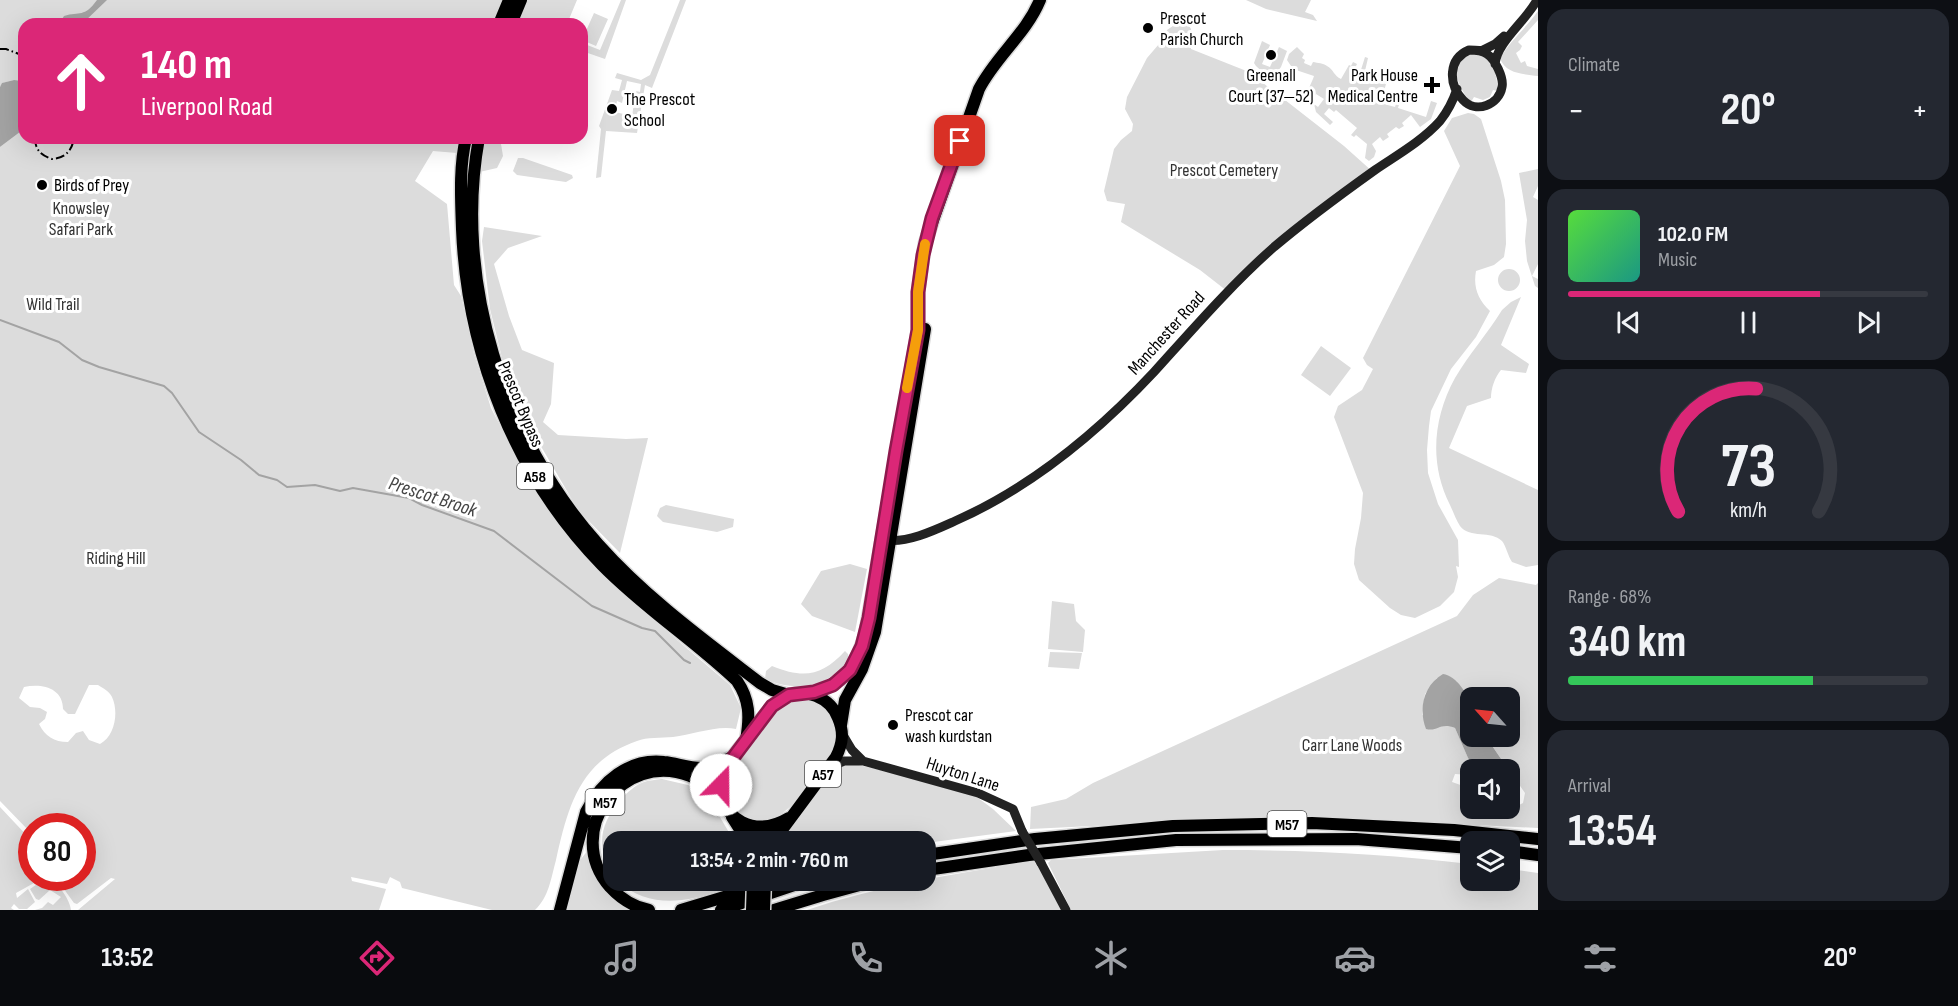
<!DOCTYPE html>
<html lang="en">
<head>
<meta charset="utf-8">
<style>
	:root { --surface:#171b24; --page:#242831; --text:#f1f3f6; --muted:#9ea1a6; --line:#363941; --accent:#db2777 }
	body { margin:0; font-family:"Sofia Sans Condensed",sans-serif; background:var(--page); color:var(--text); height:100vh; display:flex; flex-direction:column; font-size:22px; white-space:nowrap }
	* { box-sizing:border-box; margin:0 }
	p { font-size:20px; color:var(--muted) }
	.icon { flex:none; width:33px; height:33px; fill:none; stroke:currentColor; stroke-width:2; stroke-linecap:round; stroke-linejoin:round }
	.map { position:relative; flex:1; overflow:hidden }
	.drawer { display:flex; flex-direction:column; gap:9px; padding:9px; background:#0d0f14; width:420px }
	.drawer>* { flex:none }
	.banner { position:absolute; left:18px; top:18px; width:570px; height:126px; border-radius:18px; box-shadow:0 6px 24px #0002; background:#db2777; color:#fff; overflow:hidden }
	.needle { width:39px; rotate:297deg }
	.controls { position:absolute; left:1460px; top:687px; display:grid; gap:12px }
	.controls a { display:grid; place-items:center; width:60px; height:60px; border-radius:12px; background:var(--surface); box-shadow:0 6px 24px #0002; font-size:30px }
	.speed { position:absolute; left:18px; top:813px; display:flex; gap:12px; font-size:30px; font-weight:700; text-align:center }
	.speed>* { display:grid; place-content:center; width:78px; height:78px; border-radius:50%; background:var(--surface); box-shadow:0 6px 24px #0002; line-height:1 }
	.speed .limit { border:9px solid #d22; background:#fff; color:#111 }
	.pin { position:absolute; display:grid; place-items:center; width:51px; height:51px; color:#fff; margin:-26px; border-radius:12px; box-shadow:0 3px 9px #0006 }
	.me { position:absolute; width:66px; margin:-33px; rotate:22deg; stroke-linejoin:round; filter:drop-shadow(0 0 4px #0008) }
	.turn { display:flex; align-items:center; gap:21px; height:126px; padding:0 24px; font-size:27px }
	.turn .icon { width:78px; height:78px; stroke-width:2.5 }
	.turn b { display:block; font-size:42px; line-height:51px }
	.big { font-size:45px; font-weight:700; line-height:1.1 }
	.drawer .widget { flex:1; display:flex; flex-direction:column; justify-content:center; gap:9px; min-width:0; padding:0 21px; border-radius:18px; background:var(--page) }
	.drawer .dial { align-items:center; gap:0 }
	.dial svg { height:156px; overflow:visible; fill:none; stroke:var(--line); stroke-width:7; stroke-linecap:round; text-anchor:middle }
	.dial text { fill:var(--text); stroke:none }
	.song { display:flex; align-items:center; gap:18px }
	.cover { width:72px; height:72px; border-radius:9px; background:linear-gradient(135deg,hsl(110 70% 55%),hsl(170 70% 35%)) }
	.played { height:6px; border-radius:3px; background:linear-gradient(90deg,var(--accent) 70%,var(--line) 70%) }
	.keys { display:flex; justify-content:space-around; direction:ltr }
	.heat { display:flex; justify-content:space-between; align-items:center; font-size:33px; direction:ltr }
	.charge { height:9px; border-radius:4px; background:linear-gradient(90deg,#34c759 68%,var(--line) 0) }
	.trip { position:absolute; left:603px; top:831px; width:333px; height:60px; border-radius:18px; background:var(--surface); box-shadow:0 6px 24px #0002; font-weight:700; line-height:60px; text-align:center }
	.menu { display:flex; height:96px; justify-content:space-around; align-items:center; background:#090b0e; color:var(--muted) }
	.menu .icon { width:42px; height:42px }
	.menu .selected { color:var(--accent) }
	.menu b { font-size:27px; color:var(--text) }
	main { display:flex; flex:1; min-height:0 }
	.map>svg:first-child { display:block }
	.green { fill:#dcdcdc; fill-rule:evenodd }
	.water { fill:#a3a3a3 }
	.lines { fill:none; stroke-linecap:round; stroke-linejoin:round }
	.stream { stroke:#a3a3a3; stroke-width:2 }
	.highway-casing { stroke:#dbdbdb; stroke-width:15 }
	.secondary { stroke:#222; stroke-width:9 }
	.highway { stroke:#000; stroke-width:12 }
	.rail { stroke:#000; stroke-width:2; stroke-dasharray:9 3 1.5 3; stroke-linecap:butt }
	.highway-bridge-casing { stroke:#dbdbdb; stroke-width:15; stroke-linecap:butt }
	.secondary-bridge { stroke:#222; stroke-width:9 }
	.highway-bridge { stroke:#000; stroke-width:12 }
	.route-casing { stroke:#8e194d; stroke-width:15 }
	.route { stroke:#db2777; stroke-width:10 }
	.slow { stroke:#f59e0b; stroke-width:10 }
	.poi-dot { fill:#000; stroke:#fff; stroke-width:2 }
	.labels { text-anchor:middle; stroke-width:6; stroke-linejoin:round; paint-order:stroke }
	.shield { fill:#fff; stroke:#4c4c4c; stroke-width:1.5 }
	.shield-label { font-size:16px; font-weight:bold; fill:#000 }
	.poi-label { font-size:18px; fill:#000; stroke:#fff; text-anchor:start }
	.park-label { font-size:18px; fill:#333; stroke:#fff }
	.street-label { font-size:18px; fill:#000; stroke:#fff }
	.water-label { font-size:20px; font-style:italic; fill:#444; stroke:#fff }
</style>
</head>
<body>
<main>
<div class="map">
<svg width="1538" height="910" viewBox="0 0 1538 910">
	<rect width="100%" height="100%" fill="#fff"/>
	<!-- green -->
	<path class="green" d="M 0,0 L 502,0 L 492,24 L 24,24 L 24,81 L 14,80 L 3,83 L 0,87 Z
		M 524,0 L 577,0 L 567,24 L 512,24 Z
		M 621,0 L 626,0 L 605,59 L 582,51 L 582,43 L 600,50 Z
		M 680,0 L 686,0 L 652,88 L 645,85 L 637,133 L 606,131 L 601,177 L 596,178 L 601,129 L 599,126 L 612,90 L 619,91 L 622,80 L 615,78 L 617,73 L 641,80 L 650,75 ZM 627,81 L 641,84 L 640,92 L 636,91 L 632,116 L 615,112 L 617,101 L 622,103 Z
		M 1246,0 L 1311,0 L 1305,12 L 1313,15 L 1317,21 L 1266,9 Z
		M 1538,11 L 1538,20 L 1518,42 L 1522,46 L 1520,50 L 1516,53 L 1521,63 L 1525,61 L 1527,66 L 1538,69 L 1538,76 C 1524,74 1505,74 1500,58 C 1510,41 1526,28 1538,11 Z
		M 594,13 L 608,19 L 596,46 L 582,40 Z
		M 1180,21 L 1188,24 L 1191,29 L 1191,49 L 1249,72 L 1344,146 L 1373,172 L 1227,291 L 1200,270 L 1121,222 L 1125,204 L 1107,201 L 1104,191 L 1114,149 L 1121,140 L 1132,131 L 1133,124 L 1125,109 L 1127,97 L 1147,58 L 1159,44 L 1167,30 Z
		M 1262,41 L 1270,45 L 1262,64 L 1270,67 L 1279,47 L 1287,51 L 1281,67 L 1271,80 L 1256,66 L 1254,63 Z
		M 1297,47 L 1304,54 L 1302,58 L 1305,60 L 1304,63 L 1311,66 L 1313,62 C 1318,63 1323,63 1327,66 C 1334,70 1334,76 1341,79 L 1349,65 L 1351,66 L 1353,62 L 1357,64 L 1355,68 L 1357,69 L 1357,72 L 1360,73 L 1365,57 L 1368,58 L 1365,71 L 1375,74 L 1377,69 L 1380,70 L 1377,81 L 1386,84 L 1382,98 L 1385,100 L 1384,104 L 1395,107 L 1399,94 L 1404,93 L 1406,95 L 1402,94 L 1398,108 L 1426,117 L 1431,101 L 1437,103 L 1431,119 L 1420,127 L 1411,115 L 1402,123 L 1404,126 L 1399,129 L 1396,127 L 1387,134 L 1389,137 L 1383,141 L 1380,137 L 1372,144 L 1376,151 L 1374,157 L 1369,161 L 1365,158 L 1367,144 L 1356,135 L 1354,137 L 1351,135 L 1357,128 L 1336,110 L 1334,112 L 1329,108 L 1324,114 L 1333,122 L 1330,125 L 1316,112 L 1314,104 L 1318,107 L 1324,99 L 1316,94 L 1311,102 C 1304,92 1311,86 1314,76 L 1293,69 L 1287,60 L 1289,54 Z
		M 1475,53 C 1478,55 1482,55 1485,57 C 1495,63 1498,81 1497,91 L 1493,90 L 1490,97 L 1483,100 L 1474,97 L 1471,102 C 1457,88 1445,56 1475,53 Z
		M 1468,113 L 1474,114 L 1481,119 L 1501,181 L 1505,200 L 1506,244 L 1504,257 L 1494,265 L 1476,271 C 1473,287 1478,300 1490,311 L 1476,337 L 1451,369 L 1431,411 L 1429,426 L 1427,450 L 1428,473 L 1438,504 L 1458,540 L 1459,567 L 1456,566 L 1458,577 L 1454,592 L 1440,606 L 1415,618 L 1401,615 L 1390,608 L 1359,580 L 1354,564 L 1355,549 L 1361,518 L 1363,493 L 1334,417 L 1338,406 L 1362,390 L 1373,369 L 1367,365 L 1363,358 L 1460,166 L 1444,131 L 1452,118 Z
		M 24,129 L 24,138 L 460,138 L 457,153 L 433,151 L 415,181 L 447,204 L 454,285 L 461,296 L 474,354 L 491,408 L 526,476 L 553,517 L 582,552 L 656,622 L 730,685 L 741,708 L 736,729 C 716,725 693,735 673,737 C 661,738 647,737 637,741 C 579,761 568,807 556,860 C 551,878 549,897 535,910 L 492,910 L 402,888 L 400,882 L 390,877 L 387,884 L 351,877 L 352,881 L 386,889 L 379,910 L 78,910 L 115,879 L 111,878 L 77,904 L 74,903 L 56,878 L 82,878 L 82,826 L 32,826 L 31,833 L 0,801 L 0,147 ZM 89,685 L 98,685 C 103,688 110,692 112,697 C 119,712 115,736 100,744 L 89,740 L 83,731 L 76,733 L 68,742 C 54,742 45,736 39,724 L 45,719 L 47,712 L 40,708 L 30,707 L 19,698 L 24,687 C 42,683 63,688 63,709 L 68,714 L 75,714 Z
		M 479,138 L 500,138 L 503,156 L 497,168 L 475,173 Z
		M 518,158 L 523,158 L 572,175 L 573,178 L 566,182 L 517,175 L 513,171 Z
		M 1538,169 L 1538,186 L 1533,197 L 1538,200 L 1538,264 L 1532,276 L 1538,279 L 1538,288 L 1535,286 L 1527,261 L 1525,241 L 1527,220 L 1519,173 Z
		M 484,227 L 542,236 L 508,248 L 494,264 L 509,316 L 522,350 L 554,363 L 551,404 L 543,422 L 558,435 L 626,439 L 648,438 L 620,553 L 578,510 L 528,424 L 503,362 L 490,309 L 482,241 Z
		M1498 280a11 11 0 1 1 22 0a11 11 0 1 1-22 0Z
		M 1521,297 L 1501,345 L 1529,364 L 1526,373 L 1501,370 C 1495,377 1491,388 1491,398 L 1467,406 L 1449,448 L 1538,490 L 1538,565 L 1526,567 L 1512,562 C 1508,556 1506,546 1502,541 C 1491,530 1470,539 1460,526 C 1456,520 1453,511 1450,505 C 1429,464 1433,418 1455,378 C 1469,354 1488,333 1502,310 L 1511,302 Z
		M 1321,346 L 1351,368 L 1330,396 L 1301,375 Z
		M 666,505 L 734,519 L 733,527 L 717,532 L 663,522 L 657,516 L 660,508 Z
		M 850,564 L 867,569 L 855,632 L 812,616 L 801,604 L 821,571 Z
		M 1499,578 L 1536,585 L 1538,583 L 1538,828 L 1297,816 L 1030,829 L 1031,807 L 1066,799 L 1093,783 L 1457,616 L 1473,595 ZM 1437,678 L 1456,681 L 1470,706 L 1470,698 L 1509,698 L 1509,736 L 1486,737 L 1525,793 L 1523,803 L 1519,805 L 1509,801 L 1509,808 L 1470,808 L 1470,786 L 1469,788 L 1452,782 L 1455,774 L 1470,775 L 1470,770 L 1477,769 L 1468,758 L 1455,728 L 1448,725 L 1443,725 L 1422,715 L 1425,694 Z
		M 1052,601 L 1074,604 L 1076,621 L 1085,630 L 1083,652 L 1048,649 Z
		M 845,651 L 848,654 L 849,660 L 833,681 C 808,686 790,690 765,679 L 766,671 L 772,666 C 804,679 822,676 845,651 Z
		M 1050,652 L 1082,653 L 1079,669 L 1048,667 Z
		M 796,698 C 800,698 805,698 810,699 C 833,703 840,730 833,750 C 828,761 816,773 808,783 C 798,796 790,812 773,818 C 743,829 719,801 729,771 C 732,764 772,710 779,706 C 784,702 791,701 796,698 Z
		M 850,763 L 924,780 L 974,795 L 993,809 L 1016,831 L 926,843 L 926,842 L 778,842 L 832,771 Z
		M 662,779 L 692,786 L 717,812 L 734,841 L 614,842 L 613,877 C 596,847 599,825 621,799 C 627,793 635,785 644,782 C 649,780 656,780 662,779 Z
		M 0,807 L 31,840 L 32,878 L 43,878 L 16,893 L 17,898 L 28,889 L 35,902 L 27,909 L 19,909 L 14,904 L 11,908 L 14,910 L 0,910 Z
		M 588,850 C 591,881 609,893 632,910 L 567,910 L 578,863 Z
		M 1223,850 C 1305,850 1388,854 1470,864 L 1470,880 L 1509,880 L 1509,869 L 1538,873 L 1538,910 L 1071,910 L 1048,863 L 1051,860 Z
		M 1040,860 L 1066,910 L 807,910 C 882,885 961,873 1040,860 Z
		M 46,878 L 51,878 C 59,885 70,900 71,910 L 35,910 L 42,908 L 48,902 L 53,905 L 61,897 L 50,890 L 39,900 L 36,899 L 30,889 Z
		M 743,880 C 737,885 726,888 718,891 C 682,904 647,907 617,881 Z"/>
	<!-- water -->
	<path class="water" d="M 97,0 L 107,0 L 82,24 L 59,24 L 64,16 C 80,11 84,18 97,0 Z
		M 14,80 L 24,81 L 24,129 L 0,147 L 0,87 L 2,83 Z
		M 1443,674 C 1457,676 1468,694 1470,707 C 1472,716 1470,727 1470,736 L 1486,737 L 1508,769 L 1477,769 L 1468,758 L 1455,728 C 1440,722 1438,732 1426,729 C 1418,708 1424,685 1443,674 Z"/>
	<g class="lines">
		<!-- stream -->
		<path class="stream" d="M 0,320 L 59,342 L 82,360 L 99,367 L 164,386 L 172,393 L 199,432 L 241,460 L 259,475 L 277,480 L 287,487 L 315,485 L 340,491 L 353,488 L 409,498 L 422,505 L 494,531 L 592,606 L 642,628 L 655,631 L 684,660 L 690,663"/>
		<!-- highway casing -->
		<g class="highway-casing">
			<path id="highway" d="M 499,24 L 509,0
				M 511,24 L 521,0
				M 466,138 C 459,167 461,199 462,229 C 467,353 515,476 602,565 C 644,608 694,640 737,681 C 750,700 750,717 746,740
				M 479,138 C 453,279 503,438 598,544 C 645,597 704,640 760,683 L 772,690 L 789,695
				M 804,693 L 822,690 L 842,678 L 856,660 L 865,636 L 918,330 L 918,292 L 925,243 L 979,89 C 996,56 1026,34 1040,0
				M 841,725 L 845,700 L 862,669 L 875,632 L 925,329
				M 732,817 L 748,842
				M 773,842 L 836,757 C 843,743 844,732 838,718 C 834,707 826,700 816,696 C 783,683 764,716 748,737 C 741,747 732,756 726,767 C 715,786 722,812 742,822 C 758,830 774,827 789,818
				M 1509,851 L 1538,855
				M 926,855 L 1035,839 L 1173,826 L 1312,823 L 1454,830 L 1538,839
				M 926,870 L 1029,855 L 1176,840 L 1356,839 L 1470,848
				M 560,910 L 586,812 C 601,782 629,758 664,762 C 676,763 688,768 701,768 C 712,767 722,762 732,757
				M 649,910 C 634,907 621,899 610,887 C 562,832 622,749 690,776 C 703,781 713,791 723,800
				M 681,910 L 781,880
				M 721,910 L 809,880
				M 774,910 L 823,895 L 878,880"/>
		</g>
		<!-- secondary -->
		<path class="secondary" d="M 1469,50 C 1476,50 1482,50 1487,54 C 1495,59 1504,78 1502,87 C 1499,105 1476,114 1463,100 C 1448,84 1448,59 1469,50 Z
			M 1481,51 L 1495,44 L 1504,36
			M 1495,64 C 1497,42 1526,21 1537,0
			M 886,540 C 908,543 935,530 955,521 C 1032,487 1097,433 1154,372 C 1193,329 1230,286 1274,247 C 1306,220 1340,195 1375,170 C 1397,155 1422,141 1440,121 C 1448,111 1453,101 1457,89
			M 843,735 L 852,750 L 863,761
			M 830,767 L 844,761 L 863,761 L 978,793 L 1013,809 L 1022,831
			M 1041,863 L 1066,910"/>
		<!-- highway -->
		<use href="#highway" class="highway"/>
		<!-- rail -->
		<path class="rail" d="M 0,49 L 6,49 L 24,56
			M 35,138 C 35,150 41,155 52,159 C 65,158 72,151 74,138"/>
		<!-- highway-bridge casing -->
		<g class="highway-bridge-casing">
			<path id="highway-bridge" d="M 752,910 L 753,880
				M 764,910 L 765,880"/>
		</g>
		<!-- secondary-bridge -->
		<path class="secondary-bridge" d="M 1022,831 L 1041,863"/>
		<!-- highway-bridge -->
		<use href="#highway-bridge" class="highway-bridge"/>
	</g>
	<g class="lines">
		<!-- route casing -->
		<g class="route-casing">
			<path id="route" d="M 721,785 L 726,767 L 772,706 L 789,695 L 814,692 L 833,685 L 850,670 L 862,646 L 869,618 L 896,451 L 918,330 L 918,292 L 923,255 L 932,218 L 960,141"/>
		</g>
		<!-- route -->
		<use href="#route" class="route"/>
		<!-- slow -->
		<path class="slow" d="M 907,388 L 918,330 L 918,292 L 925,244"/>
	</g>
	<!-- markers -->
	<g class="poi-dot">
		<circle cx="1148" cy="28" r="6"/>
		<circle cx="1271" cy="55" r="6"/>
		<path d="M1429 76h6v6h6v6h-6v6h-6v-6h-6v-6h6z"/>
		<circle cx="612" cy="109" r="6"/>
		<circle cx="42" cy="185" r="6"/>
		<circle cx="893" cy="725" r="6"/>
	</g>
	<g class="labels">
		<!-- shield labels -->
		<g class="shield">
			<rect x="517" y="463" width="36" height="26" rx="4.5"/>
			<rect x="805" y="761" width="36" height="26" rx="4.5"/>
			<rect x="585.5" y="789" width="39" height="26" rx="4.5"/>
			<rect x="1267.5" y="811" width="39" height="26" rx="4.5"/>
		</g>
		<g class="shield-label">
			<text x="535" y="482">A58</text>
			<text x="823" y="780">A57</text>
			<text x="605" y="808">M57</text>
			<text x="1287" y="830">M57</text>
		</g>
		<!-- poi labels -->
		<g class="poi-label">
			<text x="1160" y="24">Prescot<tspan x="1160" dy="21">Parish Church</tspan></text>
			<text x="1271" y="81" text-anchor="middle">Greenall<tspan x="1271" dy="21">Court (37—52)</tspan></text>
			<text x="1418" y="81" text-anchor="end">Park House<tspan x="1418" dy="21">Medical Centre</tspan></text>
			<text x="624" y="105">The Prescot<tspan x="624" dy="21">School</tspan></text>
			<text x="54" y="191">Birds of Prey</text>
			<text x="905" y="721">Prescot car<tspan x="905" dy="21">wash kurdstan</tspan></text>
		</g>
		<!-- park labels -->
		<g class="park-label">
			<text x="1224" y="176">Prescot Cemetery</text>
			<text x="81" y="214">Knowsley<tspan x="81" dy="21">Safari Park</tspan></text>
			<text x="53" y="310">Wild Trail</text>
			<text x="116" y="564">Riding Hill</text>
			<text x="1352" y="751">Carr Lane Woods</text>
		</g>
		<!-- street labels -->
		<g class="street-label">
			<text transform="translate(1166 333) rotate(-48)" y="6">Manchester Road</text>
			<text transform="translate(521 404) rotate(67)" y="6">Prescot Bypass</text>
			<text transform="translate(963 774) rotate(18)" y="6">Huyton Lane</text>
		</g>
		<!-- water labels -->
		<g class="water-label">
			<text transform="translate(433 496) rotate(18)" y="7">Prescot Brook</text>
		</g>
	</g>
</svg>
<div class="controls">
<a><svg class="needle" viewBox="-14 -14 28 28"><path d="M0-13l5 13h-10z" fill="#e53935"/><path d="M0 13l5-13h-10z" fill="#9ea1a6"/></svg></a>
<a><svg class="icon" aria-label="sound" viewBox="0 0 24 24"><path d="M4 9h4l5-4v14l-5-4H4zM17 9q2 3 0 6"/></svg></a>
<a><svg class="icon" aria-label="layers" viewBox="0 0 24 24"><path d="M12 4l9 5-9 5-9-5zM3 14l9 5 9-5"/></svg></a>
</div>
<div class="speed"><div class="limit">80</div></div>
<div class="pin" style="left:960px;top:141px;background:#d93025"><svg class="icon" aria-label="arrive" viewBox="0 0 24 24"><path d="M6 21V4h12l-3 4 3 4H6"/></svg></div>
<svg class="me" style="left:721px;top:785px" viewBox="-20 -20 40 40"><circle r="19" fill="#fff"/><path d="M0-13L10 11 0 6-10 11z" fill="#db2777"/></svg>
<div class="trip">13:54 · 2 min · 760 m</div>
<div class="banner">
<div class="turn"><svg class="icon" aria-label="ahead" viewBox="0 0 24 24"><path d="M12 20V5M6 11l6-6 6 6"/></svg><div><b>140 m</b>Liverpool Road</div></div>
</div>
</div>
<section class="drawer">
<div class="widget"><p>Climate</p>
<div class="heat"><a>−</a><b class="big">20°</b><a>+</a></div>
</div>
<div class="widget">
<div class="song"><i class="cover"></i><div><b>102.0 FM</b><p>Music</p></div></div>
<div class="played"></div>
<div class="keys"><svg class="icon" aria-label="previous" viewBox="0 0 24 24"><path d="M18 5L8 12l10 7zM5 5v14"/></svg><svg class="icon" aria-label="pause" viewBox="0 0 24 24"><path d="M8 5v14M16 5v14"/></svg><svg class="icon" aria-label="next" viewBox="0 0 24 24"><path d="M6 5l10 7-10 7zM19 5v14"/></svg></div>
</div>
<div class="widget dial"><svg viewBox="0 0 100 80">
<path d="M14 69A42 42 0 1 1 86 69"/>
<path d="M14 69A42 42 0 0 1 54 6" stroke="#db2777"/>
<text x="50" y="56" font-size="32" font-weight="700">73</text>
<text x="50" y="72" font-size="11">km/h</text>
</svg></div>
<div class="widget"><p>Range · 68%</p><b class="big">340 km</b><div class="charge"></div></div>
<div class="widget"><p>Arrival</p><b class="big">13:54</b></div>
</section>
</main>
<nav class="menu">
<b>13:52</b>
<svg class="icon selected" aria-label="directions" viewBox="0 0 24 24"><path d="M12 3l9 9-9 9-9-9zM9 14v-3h6M13 9l2 2-2 2"/></svg>
<svg class="icon" aria-label="music" viewBox="0 0 24 24"><path d="M9 18V5l10-2v13"/><circle cx="6" cy="18" r="3"/><circle cx="16" cy="16" r="3"/></svg>
<svg class="icon" aria-label="phone" viewBox="0 0 24 24"><path d="M5 4h4l2 5-3 2q2 4 5 5l2-3 5 2v4C11 20 4 13 5 4z"/></svg>
<svg class="icon" aria-label="climate" viewBox="0 0 24 24"><path d="M12 3v18M4 7l16 10M4 17L20 7"/></svg>
<svg class="icon" aria-label="car" viewBox="0 0 24 24"><path d="M5 17H2v-5l4-1 3-4h7l3 4 3 1v5h-3M9 17h6M6 11h13"/><circle cx="7" cy="17" r="2"/><circle cx="17" cy="17" r="2"/></svg>
<svg class="icon" aria-label="filters" viewBox="0 0 24 24"><path d="M4 7h16M4 17h16"/><circle cx="9" cy="7" r="2"/><circle cx="15" cy="17" r="2"/></svg>
<b>20°</b>
</nav>
</body>
</html>
